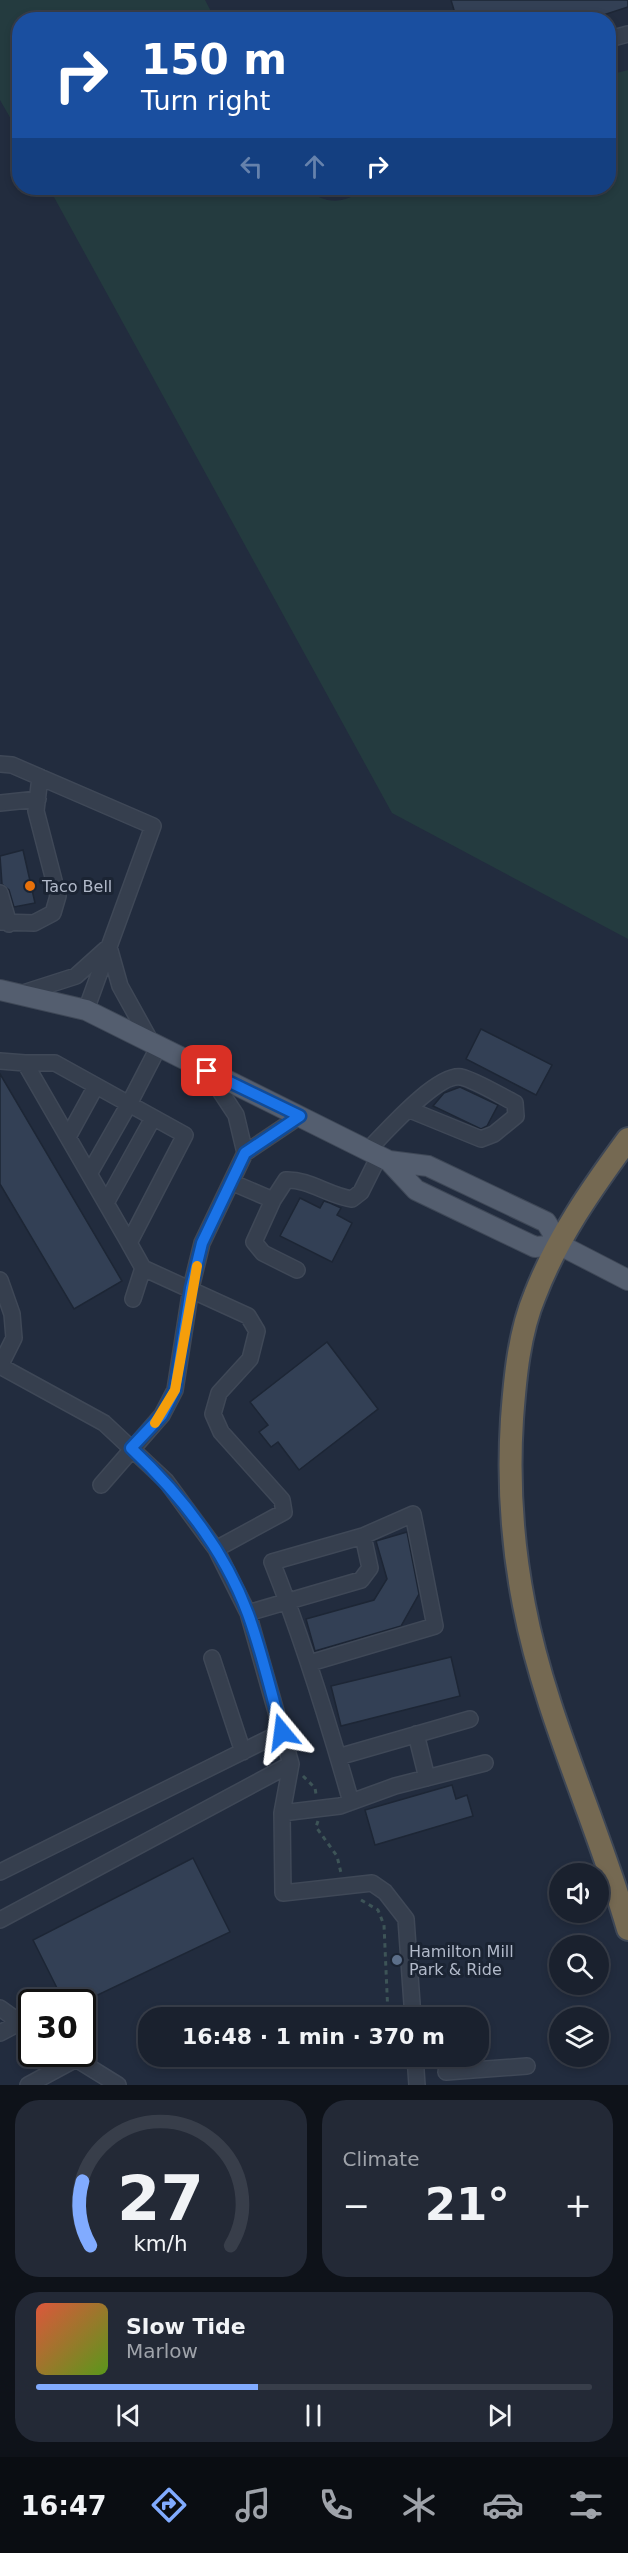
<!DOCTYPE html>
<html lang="en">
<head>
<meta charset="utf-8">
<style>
	:root { --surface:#1a212e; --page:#232936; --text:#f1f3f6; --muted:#9fa3aa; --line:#383e4a; --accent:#81abff }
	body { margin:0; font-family:"DejaVu Sans",sans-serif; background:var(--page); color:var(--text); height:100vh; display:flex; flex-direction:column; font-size:22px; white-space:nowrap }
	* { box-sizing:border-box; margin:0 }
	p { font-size:20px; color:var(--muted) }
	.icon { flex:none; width:33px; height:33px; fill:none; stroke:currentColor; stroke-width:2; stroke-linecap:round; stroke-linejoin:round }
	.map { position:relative; height:2085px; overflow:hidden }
	.panel { display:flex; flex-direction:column; gap:15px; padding:15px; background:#0e1219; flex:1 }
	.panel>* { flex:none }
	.top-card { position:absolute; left:12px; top:12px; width:604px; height:183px; border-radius:24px; box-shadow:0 3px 9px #0003,0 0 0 2px var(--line); background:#1a4fa0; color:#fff; overflow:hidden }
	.buttons { position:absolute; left:549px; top:1863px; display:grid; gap:12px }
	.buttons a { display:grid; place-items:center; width:60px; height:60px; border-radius:50%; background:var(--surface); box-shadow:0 3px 9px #0003,0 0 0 2px var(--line); font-size:30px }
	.speed { position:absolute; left:18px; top:1989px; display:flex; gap:12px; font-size:30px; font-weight:700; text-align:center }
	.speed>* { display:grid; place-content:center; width:78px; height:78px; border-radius:50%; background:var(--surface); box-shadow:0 3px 9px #0003,0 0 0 2px var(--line); line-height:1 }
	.speed .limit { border:3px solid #111; border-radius:9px; background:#fff; color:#111 }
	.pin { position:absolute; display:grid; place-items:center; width:51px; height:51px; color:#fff; margin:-26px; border-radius:12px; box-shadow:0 3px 9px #0006 }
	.me { position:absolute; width:66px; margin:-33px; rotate:344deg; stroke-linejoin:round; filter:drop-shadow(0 0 4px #0008) }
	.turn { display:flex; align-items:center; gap:21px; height:126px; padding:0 30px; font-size:27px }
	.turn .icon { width:78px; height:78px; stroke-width:2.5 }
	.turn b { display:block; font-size:42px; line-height:51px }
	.lanes { display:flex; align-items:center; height:57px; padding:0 30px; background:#0003; justify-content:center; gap:30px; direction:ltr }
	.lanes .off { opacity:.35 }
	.big { font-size:45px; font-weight:800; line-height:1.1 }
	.panel .card { flex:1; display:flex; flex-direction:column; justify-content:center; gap:9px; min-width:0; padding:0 21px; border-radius:24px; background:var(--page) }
	.panel .dial { align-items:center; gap:0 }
	.dial svg { height:156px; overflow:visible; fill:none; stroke:var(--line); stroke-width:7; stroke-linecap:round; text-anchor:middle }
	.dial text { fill:var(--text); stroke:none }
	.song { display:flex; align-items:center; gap:18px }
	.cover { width:72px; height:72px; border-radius:9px; background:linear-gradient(135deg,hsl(10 70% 55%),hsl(90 70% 35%)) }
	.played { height:6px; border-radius:3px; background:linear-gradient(90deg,var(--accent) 40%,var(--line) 40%) }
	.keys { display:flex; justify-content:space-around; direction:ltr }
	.heat { display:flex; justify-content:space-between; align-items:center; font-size:33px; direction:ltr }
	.panel .tiles { flex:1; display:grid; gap:15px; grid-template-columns:1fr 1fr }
	.card:last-child { grid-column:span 2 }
	.trip { position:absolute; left:138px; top:2007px; width:351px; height:60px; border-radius:24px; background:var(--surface); box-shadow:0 3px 9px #0003,0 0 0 2px var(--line); font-weight:800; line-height:60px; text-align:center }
	.tabs { display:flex; height:96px; justify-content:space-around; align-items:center; background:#0a0d12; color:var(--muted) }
	.tabs .icon { width:42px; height:42px }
	.tabs .selected { color:var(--accent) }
	.tabs b { font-size:27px; color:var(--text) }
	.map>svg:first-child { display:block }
	.green { fill:#243b3f }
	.building { fill:#334055; stroke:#1d2635; stroke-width:1.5 }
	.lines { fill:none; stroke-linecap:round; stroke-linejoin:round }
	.minor-casing { stroke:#3f4857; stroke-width:18 }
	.major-casing { stroke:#3f4857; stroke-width:22 }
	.highway-casing { stroke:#3e4756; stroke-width:26 }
	.path { stroke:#3d5457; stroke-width:3; stroke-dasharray:4.5 4.5; stroke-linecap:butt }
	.minor { stroke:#363f4e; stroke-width:15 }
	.major { stroke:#545e6f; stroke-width:20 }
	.highway { stroke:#756952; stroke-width:22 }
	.route-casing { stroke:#114b97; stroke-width:15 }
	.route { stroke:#1a73e8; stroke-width:10 }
	.slow { stroke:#f59e0b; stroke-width:10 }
	.food-dot { fill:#e8710a; stroke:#1b2433; stroke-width:2 }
	.service-dot { fill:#5c6f8a; stroke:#1b2433; stroke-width:2 }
	.labels { text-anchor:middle; stroke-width:6; stroke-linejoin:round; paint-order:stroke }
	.poi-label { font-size:16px; fill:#b2baca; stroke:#1b2433; text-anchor:start }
</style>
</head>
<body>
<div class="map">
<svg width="628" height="2085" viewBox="0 0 628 2085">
	<rect width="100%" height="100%" fill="#222c3e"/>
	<!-- green -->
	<path class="green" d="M 0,0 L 205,0 L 215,19 L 20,20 L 19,133 L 0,100 Z
		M 628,70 L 628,939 L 392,813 L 49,188 L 298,188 C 331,203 336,207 368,188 L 609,188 L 609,75 Z"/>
	<!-- building -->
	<path class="building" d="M 451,0 L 628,0 L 628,7 L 588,20 L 457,20 Z
		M 23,850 L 35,903 L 14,907 L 9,890 L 2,884 L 0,856 Z
		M 481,1029 L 552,1065 L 536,1095 L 466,1059 Z
		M 0,1074 L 122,1281 L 74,1309 L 0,1184 Z
		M 460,1087 L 498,1105 L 487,1126 L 481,1129 L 433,1106 L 444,1093 Z
		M 300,1198 L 320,1208 L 324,1201 L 330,1203 L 341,1208 L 337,1215 L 352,1223 L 332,1262 L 280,1236 Z
		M 327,1342 L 378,1409 L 299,1470 L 278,1442 L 271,1447 L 259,1432 L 268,1425 L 250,1402 Z
		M 407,1532 L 419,1594 L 401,1626 L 315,1651 L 306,1619 L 374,1600 L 387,1579 L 376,1541 Z
		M 451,1657 L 460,1696 L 341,1726 L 331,1686 Z
		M 452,1785 L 456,1799 L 467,1795 L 473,1816 L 375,1845 L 365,1810 Z
		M 193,1858 L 230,1932 L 83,2002 L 64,2002 L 33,1940 Z"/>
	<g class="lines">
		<!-- minor casing -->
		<g class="minor-casing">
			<path id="minor" d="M 609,39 L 628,34
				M 0,764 L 12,765 L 153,826 L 86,1010
				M 0,803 L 38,799
				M 0,893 L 9,924
				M 0,922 L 34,923 L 53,913 L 58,896 L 36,811 L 40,777
				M 109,947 L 120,986 L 151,1042
				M 20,994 L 76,976 L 106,949
				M 159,1046 L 129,1104 L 185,1135 L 129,1243 L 143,1268 L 248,1316 L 257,1331 L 250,1359 L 219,1393 L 213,1414 L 221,1432 L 282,1500 L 284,1512 L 216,1549
				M 0,1061 L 25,1063 L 129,1243
				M 25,1063 L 55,1063 L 129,1104 L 89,1174
				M 207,1071 L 236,1115 L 245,1153
				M 68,1137 L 96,1086
				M 368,1150 C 385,1133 437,1073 461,1077 C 475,1080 501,1096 515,1103 L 516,1116 L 494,1134 L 481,1139 L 410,1110
				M 231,1182 L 273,1200 L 286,1180 C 309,1179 329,1196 352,1199 L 361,1192 L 379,1156
				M 273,1200 L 254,1242 L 263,1253 L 297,1270
				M 106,1203 L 153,1118
				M 0,1280 L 12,1314 L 14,1338 L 0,1366
				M 133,1299 L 143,1268
				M 0,1366 L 104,1423 L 166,1481 L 216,1549 L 248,1613 L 291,1764 L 282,1813 L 283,1893 L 372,1883 L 385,1892 L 406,1919 L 413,2018
				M 101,1485 L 162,1415 L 175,1390 L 191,1288 L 202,1243 L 245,1153 L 300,1116
				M 248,1613 L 361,1580 L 370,1568 L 363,1536 L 272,1562 C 303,1640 328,1721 351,1802
				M 212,1658 L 243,1752
				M 310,1663 L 435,1626 L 413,1514 L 363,1536
				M 416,1734 L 427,1778
				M 338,1757 L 470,1719
				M 282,1813 L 340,1806 L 395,1786 L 485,1763
				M 0,1872 L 282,1732
				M 0,1920 L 291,1764
				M 0,2008 L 32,2031
				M 0,2033 L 19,2023
				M 68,2054 L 118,2085
				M 415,2056 L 417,2085
				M 446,2072 L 527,2066
				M 28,2085 L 76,2059"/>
		</g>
		<!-- major casing -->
		<g class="major-casing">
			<path id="major" d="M 0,990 L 86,1010 L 389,1161 L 416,1190 L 466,1214 L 535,1247 L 560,1245
				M 389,1161 L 428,1166 L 546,1222 L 560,1245 L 628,1280"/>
		</g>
		<!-- highway casing -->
		<g class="highway-casing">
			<path id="highway" d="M 628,1139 C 592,1188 557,1238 535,1295 C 519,1333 515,1378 512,1419 C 508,1482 512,1543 524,1605 C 545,1716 597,1821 628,1929"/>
		</g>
		<!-- path -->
		<path class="path" d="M 303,1776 L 315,1788 L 316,1794
			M 318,1821 L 316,1827 L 337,1856 L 341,1873
			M 361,1900 L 378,1910 L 384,1925 L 388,2015"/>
		<!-- minor -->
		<use href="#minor" class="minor"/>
		<!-- major -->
		<use href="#major" class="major"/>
		<!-- highway -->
		<use href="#highway" class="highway"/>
	</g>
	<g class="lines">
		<!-- route casing -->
		<g class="route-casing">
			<path id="route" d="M 207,1071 L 300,1116 L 245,1153 L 202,1243 L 191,1288 L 175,1390 L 162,1415 L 131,1448 C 180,1494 224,1549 248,1614 C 262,1652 271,1693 282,1732"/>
		</g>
		<!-- route -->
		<use href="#route" class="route"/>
		<!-- slow -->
		<path class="slow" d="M 155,1423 L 175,1390 L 197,1266"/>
	</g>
	<!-- markers -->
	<circle class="food-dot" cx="30" cy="886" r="6"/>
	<circle class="service-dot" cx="397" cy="1960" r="6"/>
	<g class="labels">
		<!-- poi labels -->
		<g class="poi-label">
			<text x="42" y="892">Taco Bell</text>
			<text x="409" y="1957">Hamilton Mill<tspan x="409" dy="18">Park &amp; Ride</tspan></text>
		</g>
	</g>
</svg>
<div class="buttons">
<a><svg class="icon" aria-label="sound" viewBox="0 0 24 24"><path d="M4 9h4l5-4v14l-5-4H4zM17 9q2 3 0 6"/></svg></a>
<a><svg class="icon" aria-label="search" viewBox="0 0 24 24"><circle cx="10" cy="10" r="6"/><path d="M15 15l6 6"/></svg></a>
<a><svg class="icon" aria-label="layers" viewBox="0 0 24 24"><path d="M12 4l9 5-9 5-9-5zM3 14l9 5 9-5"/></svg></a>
</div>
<div class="speed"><div class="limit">30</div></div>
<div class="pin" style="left:207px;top:1071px;background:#d93025"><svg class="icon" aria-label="arrive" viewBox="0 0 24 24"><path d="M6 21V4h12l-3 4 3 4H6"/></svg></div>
<svg class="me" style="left:282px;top:1732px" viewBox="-20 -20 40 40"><path d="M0-17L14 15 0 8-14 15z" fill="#1a73e8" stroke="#fff" stroke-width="4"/></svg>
<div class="trip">16:48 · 1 min · 370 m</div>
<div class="top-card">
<div class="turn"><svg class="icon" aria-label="right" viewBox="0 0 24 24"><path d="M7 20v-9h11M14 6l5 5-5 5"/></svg><div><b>150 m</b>Turn right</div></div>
<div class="lanes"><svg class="icon off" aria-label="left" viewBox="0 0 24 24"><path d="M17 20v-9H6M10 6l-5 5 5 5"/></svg><svg class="icon off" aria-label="ahead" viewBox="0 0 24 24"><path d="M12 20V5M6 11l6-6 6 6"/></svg><svg class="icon" aria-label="right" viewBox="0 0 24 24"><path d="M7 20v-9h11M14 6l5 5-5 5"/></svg></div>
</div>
</div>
<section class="panel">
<div class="tiles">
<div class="card dial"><svg viewBox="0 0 100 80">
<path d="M14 69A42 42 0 1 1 86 69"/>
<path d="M14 69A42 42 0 0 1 10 36" stroke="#81abff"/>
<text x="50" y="56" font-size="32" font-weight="700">27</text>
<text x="50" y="72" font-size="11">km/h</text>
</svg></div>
<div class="card"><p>Climate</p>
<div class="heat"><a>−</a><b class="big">21°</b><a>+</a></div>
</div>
<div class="card">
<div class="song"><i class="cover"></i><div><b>Slow Tide</b><p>Marlow</p></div></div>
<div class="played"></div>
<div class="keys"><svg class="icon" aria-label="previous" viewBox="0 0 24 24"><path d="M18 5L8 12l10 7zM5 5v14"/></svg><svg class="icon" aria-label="pause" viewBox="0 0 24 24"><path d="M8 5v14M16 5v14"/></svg><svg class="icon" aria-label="next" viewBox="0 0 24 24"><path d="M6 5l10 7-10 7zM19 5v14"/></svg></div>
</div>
</div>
</section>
<nav class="tabs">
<b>16:47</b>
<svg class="icon selected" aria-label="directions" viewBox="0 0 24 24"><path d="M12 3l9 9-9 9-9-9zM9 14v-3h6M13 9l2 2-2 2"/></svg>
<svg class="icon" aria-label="music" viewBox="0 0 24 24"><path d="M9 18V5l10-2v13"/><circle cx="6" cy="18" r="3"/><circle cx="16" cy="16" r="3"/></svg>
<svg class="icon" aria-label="phone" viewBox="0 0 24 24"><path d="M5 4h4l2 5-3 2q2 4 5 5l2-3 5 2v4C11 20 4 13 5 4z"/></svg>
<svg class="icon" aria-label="climate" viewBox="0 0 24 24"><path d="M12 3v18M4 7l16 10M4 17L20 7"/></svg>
<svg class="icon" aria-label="car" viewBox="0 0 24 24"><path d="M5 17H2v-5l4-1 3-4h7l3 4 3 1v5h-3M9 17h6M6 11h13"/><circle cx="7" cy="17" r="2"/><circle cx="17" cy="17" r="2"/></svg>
<svg class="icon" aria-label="filters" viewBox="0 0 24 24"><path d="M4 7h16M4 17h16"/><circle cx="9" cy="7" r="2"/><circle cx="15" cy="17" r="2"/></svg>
</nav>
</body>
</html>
